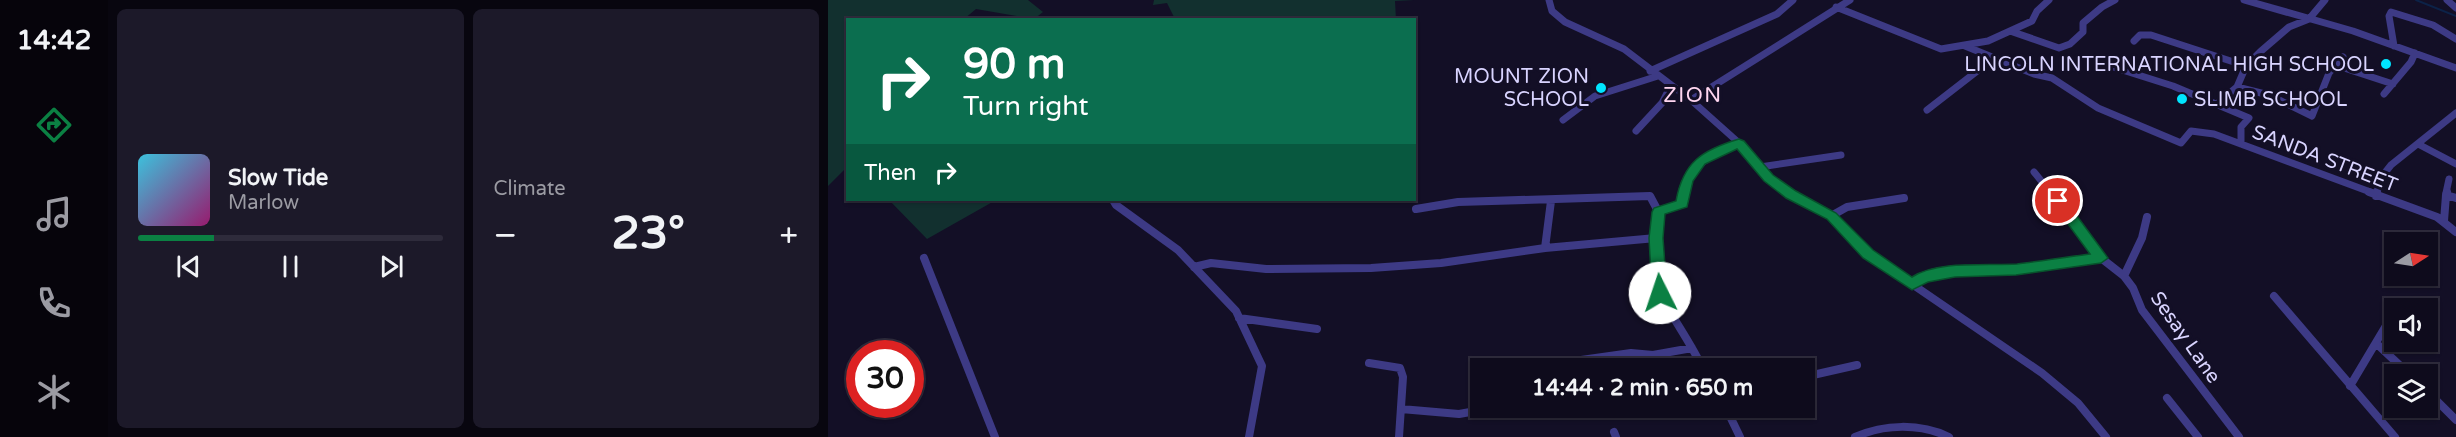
<!DOCTYPE html>
<html lang="en">
<head>
<meta charset="utf-8">
<style>
	:root { --surface:#0e0b1c; --page:#1c1929; --text:#f1f3f6; --muted:#9b9ba3; --line:#2e2b3b; --accent:#0b8043 }
	body { margin:0; font-family:"Varela Round",sans-serif; background:var(--page); color:var(--text); height:100vh; display:flex; flex-direction:column; font-size:22px; white-space:nowrap }
	* { box-sizing:border-box; margin:0 }
	p { font-size:20px; color:var(--muted) }
	.icon { flex:none; width:33px; height:33px; fill:none; stroke:currentColor; stroke-width:2; stroke-linecap:round; stroke-linejoin:round }
	.map { position:relative; flex:1; overflow:hidden }
	.sheet { display:flex; flex-direction:column; gap:9px; padding:9px; background:#08060f; width:720px }
	.sheet>* { flex:none }
	.hud { position:absolute; left:18px; top:18px; width:570px; height:183px; border-radius:0px; box-shadow:0 2px 4px #0004,0 0 0 2px var(--line); background:#0b6e4f; color:#fff; overflow:hidden }
	.needle { width:39px; rotate:78deg }
	.fabs { position:absolute; left:1556px; top:232px; display:grid; gap:12px }
	.fabs a { display:grid; place-items:center; width:54px; height:54px; border-radius:0px; background:var(--surface); box-shadow:0 2px 4px #0004,0 0 0 2px var(--line); font-size:30px }
	.speed { position:absolute; left:18px; top:340px; display:flex; gap:12px; font-size:30px; font-weight:700; text-align:center }
	.speed>* { display:grid; place-content:center; width:78px; height:78px; border-radius:50%; background:var(--surface); box-shadow:0 2px 4px #0004,0 0 0 2px var(--line); line-height:1 }
	.speed .limit { border:9px solid #d22; background:#fff; color:#111 }
	.pin { position:absolute; display:grid; place-items:center; width:51px; height:51px; color:#fff; margin:-26px; border:3px solid #fff; border-radius:50%; box-shadow:0 2px 6px #0007 }
	.me { position:absolute; width:66px; margin:-33px; rotate:356deg; stroke-linejoin:round; filter:drop-shadow(0 0 4px #0008) }
	.turn { display:flex; align-items:center; gap:21px; height:126px; padding:0 18px; font-size:27px }
	.turn .icon { width:78px; height:78px; stroke-width:2.5 }
	.turn b { display:block; font-size:42px; line-height:51px }
	.then { display:flex; align-items:center; height:57px; padding:0 18px; background:#0003; gap:12px; font-size:22px }
	.big { font-size:45px; font-weight:700; line-height:1.1 }
	.sheet .tile { flex:1; display:flex; flex-direction:column; justify-content:center; gap:9px; min-width:0; padding:0 21px; border-radius:9px; background:var(--page) }
	.song { display:flex; align-items:center; gap:18px }
	.cover { width:72px; height:72px; border-radius:9px; background:linear-gradient(135deg,hsl(190 70% 55%),hsl(320 70% 35%)) }
	.played { height:6px; border-radius:3px; background:linear-gradient(90deg,var(--accent) 25%,var(--line) 25%) }
	.keys { display:flex; justify-content:space-around; direction:ltr }
	.heat { display:flex; justify-content:space-between; align-items:center; font-size:33px; direction:ltr }
	.sheet .tiles { flex:1; display:grid; gap:9px; grid-template-columns:repeat(2,1fr) }
	.trip { position:absolute; left:642px; top:358px; width:345px; height:60px; border-radius:0px; background:var(--surface); box-shadow:0 2px 4px #0004,0 0 0 2px var(--line); font-weight:700; line-height:60px; text-align:center }
	main { display:flex; flex:1; min-height:0 }
	.menu { display:flex; flex-direction:column; width:108px; justify-content:space-around; align-items:center; background:#06040b; color:var(--muted) }
	.menu .icon { width:42px; height:42px }
	.menu .current { color:var(--accent) }
	.menu b { font-size:27px; color:var(--text) }
	.map>svg:first-child { display:block }
	.green { fill:#12302f }
	.lines { fill:none; stroke-linecap:round; stroke-linejoin:round }
	.stream { stroke:#0c2248; stroke-width:2 }
	.street-far1 { stroke:#3d3a85; stroke-width:7 }
	.street { stroke:#3d3a85; stroke-width:8 }
	.route { fill:#0b8043; stroke:#07532c; stroke-width:1.5 }
	.poi-dot { fill:#00e5ff; stroke:#130f26; stroke-width:2 }
	.labels { text-anchor:middle; stroke-width:6; stroke-linejoin:round; paint-order:stroke }
	.poi-label { font-size:20px; fill:#d9d4ff; stroke:#130f26; text-anchor:end }
	.street-label { font-size:20px; fill:#d9d4ff; stroke:#130f26 }
	.neighbourhood-label { font-size:21px; letter-spacing:1.5px; fill:#ffd6f0; stroke:#130f26 }
</style>
</head>
<body>
<main>
<nav class="menu">
<b>14:42</b>
<svg class="icon current" aria-label="directions" viewBox="0 0 24 24"><path d="M12 3l9 9-9 9-9-9zM9 14v-3h6M13 9l2 2-2 2"/></svg>
<svg class="icon" aria-label="music" viewBox="0 0 24 24"><path d="M9 18V5l10-2v13"/><circle cx="6" cy="18" r="3"/><circle cx="16" cy="16" r="3"/></svg>
<svg class="icon" aria-label="phone" viewBox="0 0 24 24"><path d="M5 4h4l2 5-3 2q2 4 5 5l2-3 5 2v4C11 20 4 13 5 4z"/></svg>
<svg class="icon" aria-label="climate" viewBox="0 0 24 24"><path d="M12 3v18M4 7l16 10M4 17L20 7"/></svg>
</nav>
<section class="sheet">
<div class="tiles">
<div class="tile">
<div class="song"><i class="cover"></i><div><b>Slow Tide</b><p>Marlow</p></div></div>
<div class="played"></div>
<div class="keys"><svg class="icon" aria-label="previous" viewBox="0 0 24 24"><path d="M18 5L8 12l10 7zM5 5v14"/></svg><svg class="icon" aria-label="pause" viewBox="0 0 24 24"><path d="M8 5v14M16 5v14"/></svg><svg class="icon" aria-label="next" viewBox="0 0 24 24"><path d="M6 5l10 7-10 7zM19 5v14"/></svg></div>
</div>
<div class="tile"><p>Climate</p>
<div class="heat"><a>−</a><b class="big">23°</b><a>+</a></div>
</div>
</div>
</section>
<div class="map">
<svg width="1628" height="437" viewBox="0 0 1628 437">
	<rect width="100%" height="100%" fill="#130f26"/>
	<!-- green -->
	<path class="green" d="M 0,0 L 200,0 L 215,12 L 206,19 L 148,9 L 136,19 L 20,20 L 19,167 L 0,186 Z
		M 326,0 L 586,0 L 567,1 L 568,20 L 347,19 L 339,3 L 325,5 Z
		M 61,200 L 168,200 L 99,239 Z"/>
	<g class="lines">
		<!-- stream -->
		<path class="stream" d="M 1588,0 L 1628,16"/>
		<!-- street-far1 -->
		<path class="street-far1" d="M 721,0 L 724,11 L 737,22 L 796,49 L 863,100 L 920,151 L 941,178 L 962,193
			M 1416,0 L 1525,31 L 1628,68
			M 1619,0 L 1628,8
			M 1008,7 L 1113,49 L 1160,41 L 1182,31 L 1231,48 L 1242,44 L 1255,32 L 1255,23 L 1274,7 L 1287,0
			M 1182,31 L 1204,21 L 1209,11 L 1221,0
			M 1306,41 L 1312,35 L 1323,35 L 1418,66
			M 1137,46 L 1206,74 L 1224,78 L 1270,108 L 1353,143 L 1363,131 L 1386,134 L 1545,193
			M 1566,46 L 1561,16 L 1563,12 L 1605,25 L 1628,39
			M 1507,65 L 1565,84
			M 1285,67 L 1345,86 L 1421,118 L 1413,127 L 1413,144
			M 822,71 L 949,14 L 965,0
			M 1409,87 L 1441,95 L 1484,116 L 1501,73 L 1515,57
			M 1556,94 L 1583,62 L 1587,53
			M 863,100 L 1022,0
			M 1390,103 L 1409,87 L 1418,66 L 1432,52 L 1461,27 L 1481,19 L 1497,0
			M 1099,110 L 1166,58
			M 735,120 L 767,96 L 830,76
			M 808,131 L 834,103 L 843,85
			M 1590,144 L 1628,164
			M 932,167 L 1013,155
			M 1206,172 L 1223,193
			M 856,193 C 863,163 884,155 911,144
			M 1549,193 L 1552,179 L 1563,165 L 1628,113
			M 1618,193 L 1621,179"/>
		<!-- street -->
		<path class="street" d="M 960,192 L 1003,216 L 1040,254 L 1214,373 L 1250,403 L 1278,437
			M 1221,192 L 1273,258
			M 1541,192 L 1609,217 L 1628,232
			M 1618,195 L 1619,192
			M 1548,196 L 1549,192
			M 285,200 L 288,205 L 350,250 L 408,311 L 434,366 L 421,437
			M 588,209 L 630,202 L 822,196 L 830,211
			M 830,211 C 829,230 826,279 833,295 C 846,321 863,343 875,369
			M 830,211 L 854,204 L 857,192
			M 1003,216 L 1019,207 L 1076,198
			M 1319,217 L 1314,238 L 1296,276 L 1305,288 L 1314,310 L 1411,437
			M 1616,221 L 1618,195 L 1628,198
			M 717,248 L 828,238
			M 96,258 L 167,437
			M 366,267 L 383,263 L 438,269 L 543,268 L 613,263 L 717,248 L 723,201
			M 1084,285 C 1117,267 1153,272 1189,269 C 1217,267 1245,261 1273,258 L 1296,276
			M 1446,296 L 1567,437
			M 411,318 L 489,329
			M 1549,344 L 1582,375
			M 709,360 L 719,363 L 739,362 L 803,353 L 825,355 L 864,348
			M 541,363 L 572,368 L 575,377 L 571,437
			M 976,377 L 1029,365
			M 1522,386 L 1559,324
			M 1599,391 L 1628,420
			M 1339,398 L 1370,437
			M 898,408 L 912,437
			M 573,409 L 631,414 L 659,409
			M 786,432 L 788,437
			M 1027,437 C 1056,424 1092,423 1121,437"/>
	</g>
	<!-- route -->
	<path class="route" d="M 911,139 L 916,141 L 945,175 L 968,191 L 1008,213 L 1045,250 L 1084,277 C 1110,260 1159,266 1189,264 C 1213,261 1238,257 1262,254 L 1223,201 L 1230,196 L 1235,197 L 1280,258 L 1273,263 L 1188,275 L 1127,277 L 1100,282 L 1084,290 L 1035,258 L 999,219 L 958,198 L 936,181 L 909,149 L 877,164 L 865,181 L 859,207 L 837,214 L 835,238 L 839,293 L 837,297 L 826,297 L 824,293 L 821,238 L 824,212 L 826,208 L 848,201 C 855,162 874,150 911,139 Z"/>
	<!-- markers -->
	<g class="poi-dot">
		<circle cx="1558" cy="64" r="6"/>
		<circle cx="773" cy="88" r="6"/>
		<circle cx="1354" cy="99" r="6"/>
	</g>
	<g class="labels">
		<!-- poi labels -->
		<g class="poi-label">
			<text x="1546" y="71">LINCOLN INTERNATIONAL HIGH SCHOOL</text>
			<text x="761" y="83">MOUNT ZION<tspan x="761" dy="23">SCHOOL</tspan></text>
			<text x="1366" y="106" text-anchor="start">SLIMB SCHOOL</text>
		</g>
		<!-- street labels -->
		<g class="street-label">
			<text transform="translate(1497 158) rotate(21)" y="7">SANDA STREET</text>
			<text transform="translate(1358 337) rotate(55)" y="7">Sesay Lane</text>
		</g>
		<!-- neighbourhood labels -->
		<g class="neighbourhood-label">
			<text x="865" y="102">ZION</text>
		</g>
	</g>
</svg>
<div class="fabs">
<a><svg class="needle" viewBox="-14 -14 28 28"><path d="M0-13l5 13h-10z" fill="#e53935"/><path d="M0 13l5-13h-10z" fill="#9b9ba3"/></svg></a>
<a><svg class="icon" aria-label="sound" viewBox="0 0 24 24"><path d="M4 9h4l5-4v14l-5-4H4zM17 9q2 3 0 6"/></svg></a>
<a><svg class="icon" aria-label="layers" viewBox="0 0 24 24"><path d="M12 4l9 5-9 5-9-5zM3 14l9 5 9-5"/></svg></a>
</div>
<div class="speed"><div class="limit">30</div></div>
<div class="pin" style="left:1230px;top:201px;background:#d93025"><svg class="icon" aria-label="arrive" viewBox="0 0 24 24"><path d="M6 21V4h12l-3 4 3 4H6"/></svg></div>
<svg class="me" style="left:832px;top:293px" viewBox="-20 -20 40 40"><circle r="19" fill="#fff"/><path d="M0-13L10 11 0 6-10 11z" fill="#0b8043"/></svg>
<div class="trip">14:44 · 2 min · 650 m</div>
<div class="hud">
<div class="turn"><svg class="icon" aria-label="right" viewBox="0 0 24 24"><path d="M7 20v-9h11M14 6l5 5-5 5"/></svg><div><b>90 m</b>Turn right</div></div>
<div class="then">Then<svg class="icon" aria-label="right" viewBox="0 0 24 24"><path d="M7 20v-9h11M14 6l5 5-5 5"/></svg></div>
</div>
</div>
</main>
</body>
</html>
